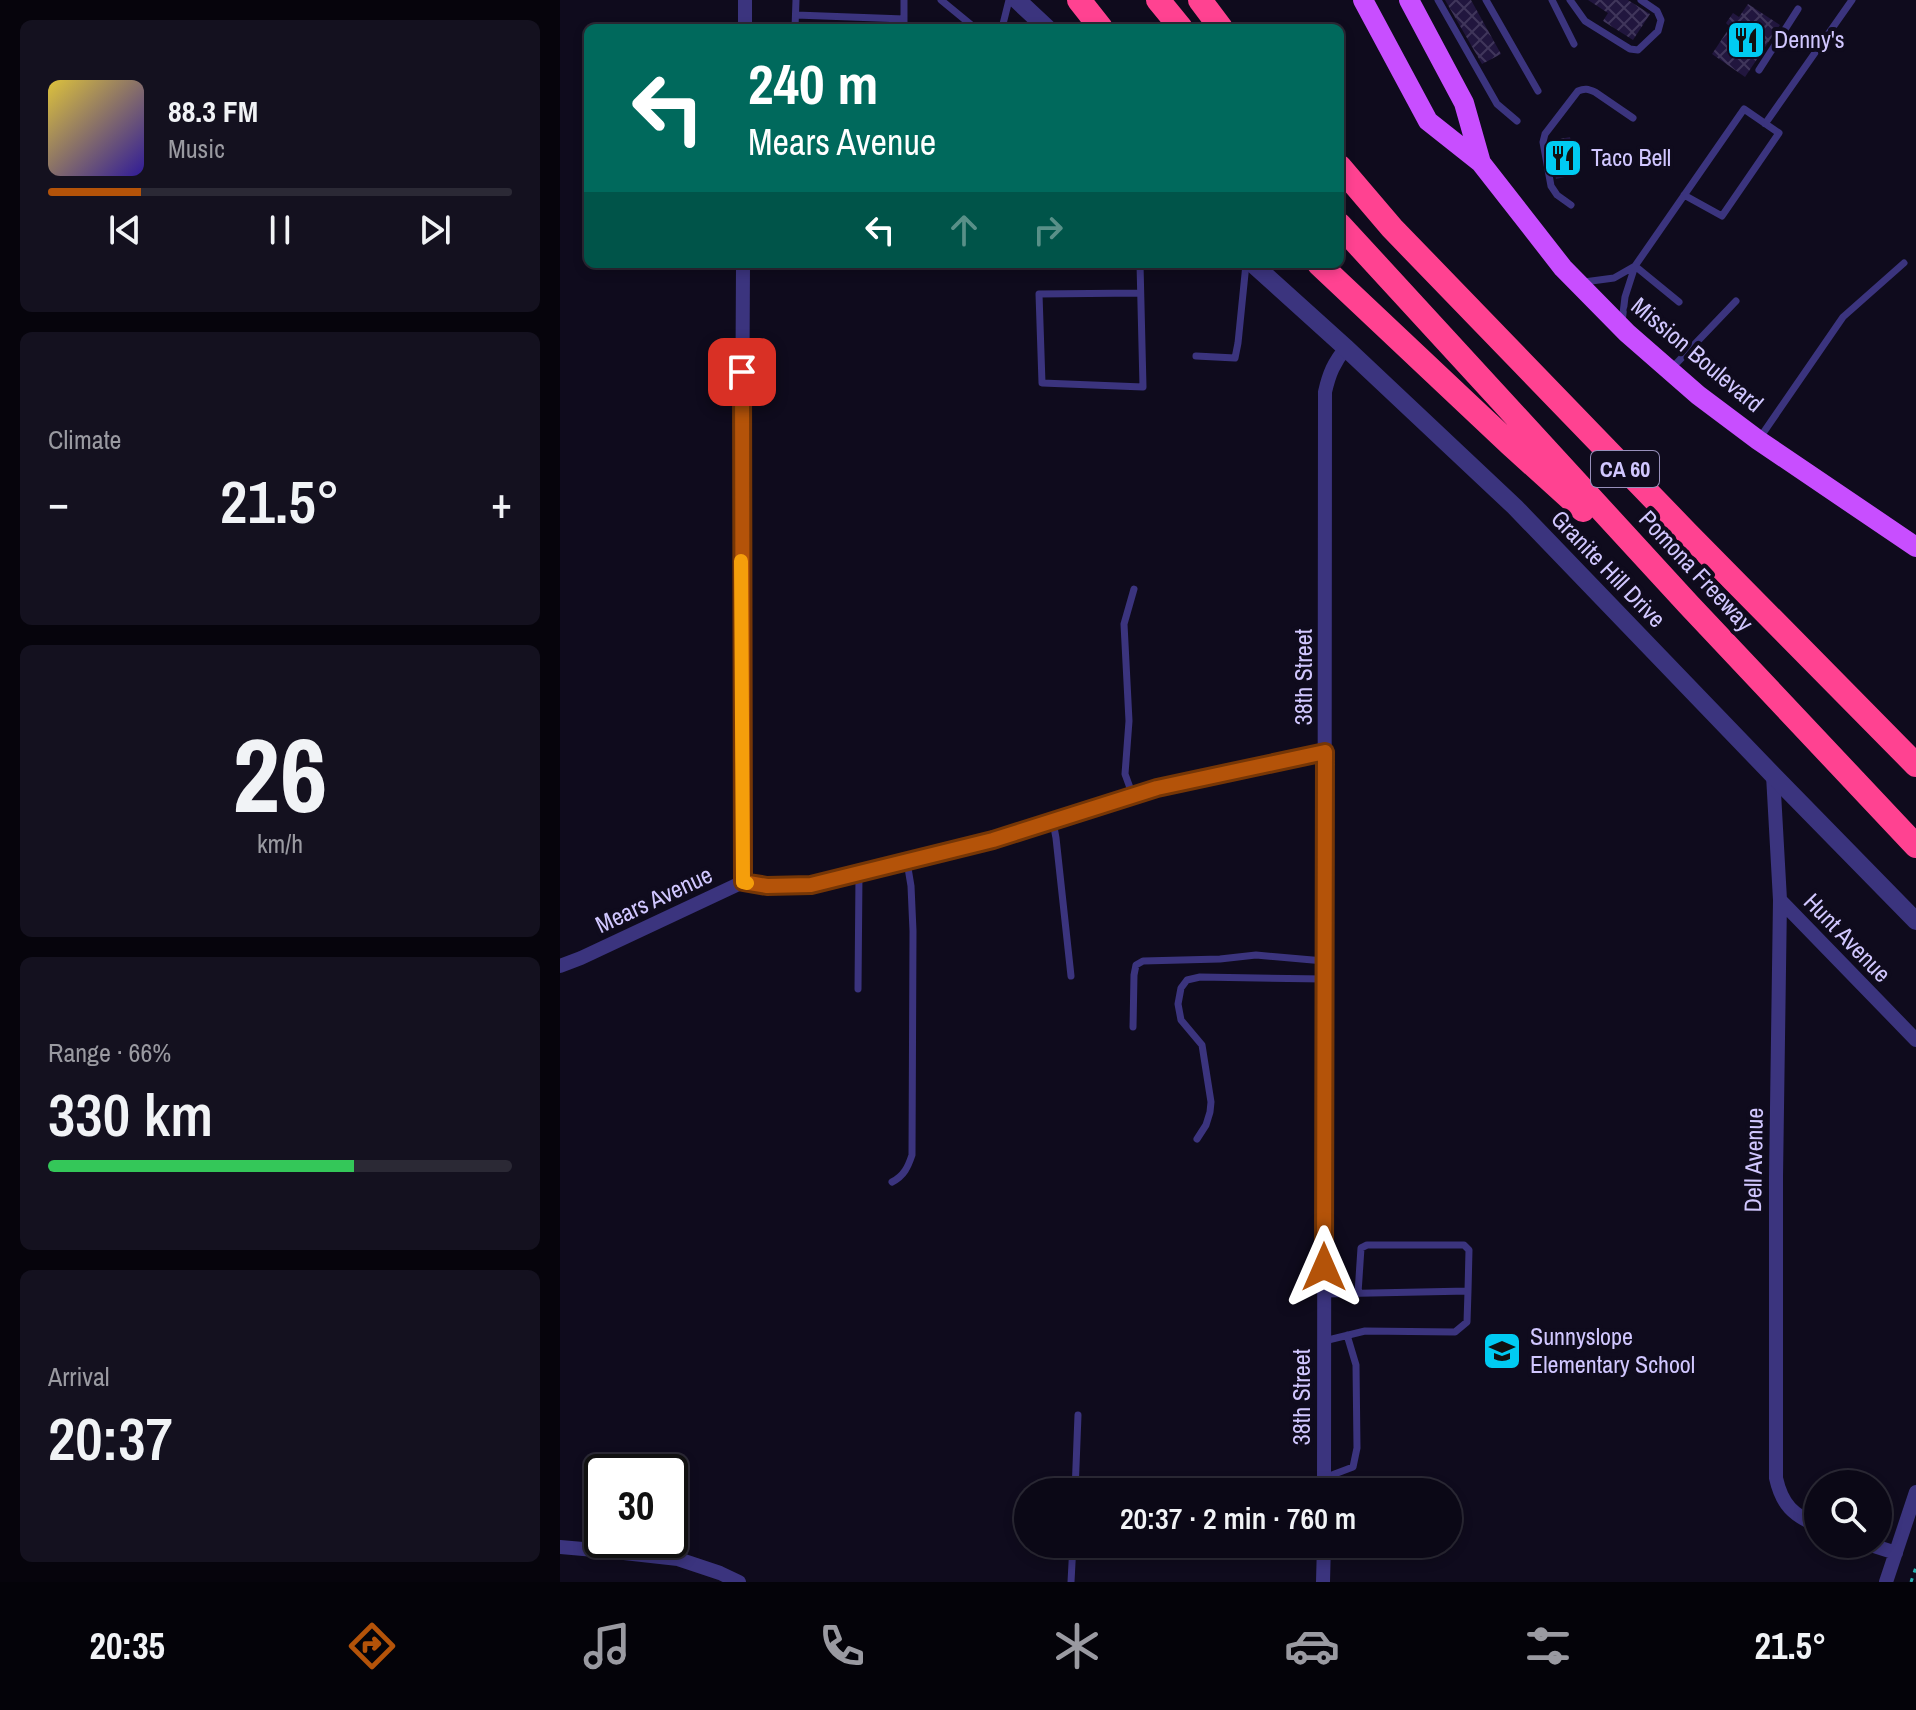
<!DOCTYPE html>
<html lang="en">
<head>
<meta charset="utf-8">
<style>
	:root { --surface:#0b0816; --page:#14111f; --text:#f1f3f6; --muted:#9a9aa1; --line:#2b2935; --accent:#b45309 }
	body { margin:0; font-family:"Archivo Narrow",sans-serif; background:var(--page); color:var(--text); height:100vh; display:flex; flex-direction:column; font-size:30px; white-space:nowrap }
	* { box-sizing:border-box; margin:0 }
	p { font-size:26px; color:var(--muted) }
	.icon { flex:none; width:44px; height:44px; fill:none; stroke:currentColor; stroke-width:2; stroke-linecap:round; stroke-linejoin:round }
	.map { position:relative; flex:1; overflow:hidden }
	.panel { display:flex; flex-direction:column; gap:20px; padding:20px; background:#06040c; width:560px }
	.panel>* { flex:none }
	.banner { position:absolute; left:24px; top:24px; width:760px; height:244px; border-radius:12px; box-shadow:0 4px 12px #0003,0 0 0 2px var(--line); background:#00695c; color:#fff; overflow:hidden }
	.controls { position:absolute; left:1244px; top:1470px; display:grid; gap:16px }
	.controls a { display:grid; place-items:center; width:88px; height:88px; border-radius:50%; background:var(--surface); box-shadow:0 4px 12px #0003,0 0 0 2px var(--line); font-size:40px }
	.speed { position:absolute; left:24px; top:1454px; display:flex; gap:16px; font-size:40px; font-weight:700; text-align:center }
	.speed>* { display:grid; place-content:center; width:104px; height:104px; border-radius:50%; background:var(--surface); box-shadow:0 4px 12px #0003,0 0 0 2px var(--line); line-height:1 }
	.speed .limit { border:4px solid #111; border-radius:12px; background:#fff; color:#111 }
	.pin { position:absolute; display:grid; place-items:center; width:68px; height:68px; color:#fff; margin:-34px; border-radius:16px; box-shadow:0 4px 12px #0006 }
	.me { position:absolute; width:88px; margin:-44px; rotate:0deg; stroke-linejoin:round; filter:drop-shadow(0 0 6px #0008) }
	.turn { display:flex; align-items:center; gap:28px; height:168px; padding:0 32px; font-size:36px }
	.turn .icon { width:104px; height:104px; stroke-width:2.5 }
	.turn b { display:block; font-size:56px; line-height:68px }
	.lanes { display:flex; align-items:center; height:76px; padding:0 32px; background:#0003; justify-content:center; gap:40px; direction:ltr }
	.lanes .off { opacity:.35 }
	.big { font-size:60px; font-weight:600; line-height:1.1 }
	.panel .widget { flex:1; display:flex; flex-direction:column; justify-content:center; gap:12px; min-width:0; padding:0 28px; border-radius:12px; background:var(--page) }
	.panel .dial { align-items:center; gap:0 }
	.dial b { font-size:104px; line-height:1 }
	.song { display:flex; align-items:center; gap:24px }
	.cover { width:96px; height:96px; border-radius:12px; background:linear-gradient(135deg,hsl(50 70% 55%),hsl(250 70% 35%)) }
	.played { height:8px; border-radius:4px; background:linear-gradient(90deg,var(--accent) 20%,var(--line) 20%) }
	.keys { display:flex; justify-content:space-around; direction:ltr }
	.heat { display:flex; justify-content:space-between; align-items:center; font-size:44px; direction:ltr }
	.charge { height:12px; border-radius:6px; background:linear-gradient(90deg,#34c759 66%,var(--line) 0) }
	.trip { position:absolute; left:454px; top:1478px; width:448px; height:80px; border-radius:40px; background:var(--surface); box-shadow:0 4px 12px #0003,0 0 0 2px var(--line); font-weight:600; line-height:80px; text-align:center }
	.tabs { display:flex; height:128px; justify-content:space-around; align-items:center; background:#040309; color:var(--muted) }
	.tabs .icon { width:56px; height:56px }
	.tabs .current { color:var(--accent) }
	.tabs b { font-size:36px; color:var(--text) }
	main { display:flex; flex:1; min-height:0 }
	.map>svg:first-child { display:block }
	.building { fill:url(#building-cross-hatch) }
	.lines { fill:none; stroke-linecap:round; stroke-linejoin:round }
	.path { stroke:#29b1b1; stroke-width:3; stroke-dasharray:4 6; stroke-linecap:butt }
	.service { stroke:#3b347e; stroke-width:7 }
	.minor { stroke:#3b347e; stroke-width:14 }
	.tertiary { stroke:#3b347e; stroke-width:18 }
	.primary { stroke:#c84eff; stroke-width:20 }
	.motorway { stroke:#ff4291; stroke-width:24 }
	.route-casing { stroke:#753606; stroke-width:20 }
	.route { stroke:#b45309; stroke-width:14 }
	.slow { stroke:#f59e0b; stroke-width:14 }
	.labels { text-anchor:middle; stroke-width:8; stroke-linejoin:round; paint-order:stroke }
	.shield { fill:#0f0b1d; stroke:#978fbb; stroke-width:2 }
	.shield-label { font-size:22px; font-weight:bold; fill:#d1c7ff }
	.poi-label { font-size:24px; fill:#d1c7ff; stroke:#0f0b1d; text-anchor:start }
	.street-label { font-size:24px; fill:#d1c7ff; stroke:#0f0b1d }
</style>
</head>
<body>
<main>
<section class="panel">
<div class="widget">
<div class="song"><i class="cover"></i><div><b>88.3 FM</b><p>Music</p></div></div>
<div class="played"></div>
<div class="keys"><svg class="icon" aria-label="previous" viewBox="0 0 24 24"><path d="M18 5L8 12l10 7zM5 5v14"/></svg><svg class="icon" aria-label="pause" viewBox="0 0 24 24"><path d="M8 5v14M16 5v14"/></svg><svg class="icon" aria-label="next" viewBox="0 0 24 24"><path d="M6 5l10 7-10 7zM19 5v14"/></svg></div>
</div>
<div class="widget"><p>Climate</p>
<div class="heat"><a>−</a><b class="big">21.5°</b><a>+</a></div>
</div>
<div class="widget dial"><b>26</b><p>km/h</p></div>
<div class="widget"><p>Range · 66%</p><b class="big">330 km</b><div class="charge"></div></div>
<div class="widget"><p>Arrival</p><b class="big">20:37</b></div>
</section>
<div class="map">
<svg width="1356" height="1582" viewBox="0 0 1356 1582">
	<defs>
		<pattern id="building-cross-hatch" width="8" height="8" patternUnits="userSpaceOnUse" patternTransform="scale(2)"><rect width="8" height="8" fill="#21163e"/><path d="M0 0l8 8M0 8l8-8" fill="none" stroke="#40365b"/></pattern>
	</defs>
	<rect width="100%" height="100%" fill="#0f0b1d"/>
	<!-- building -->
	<path class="building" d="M 885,0 L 911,0 L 941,54 L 922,64 Z
		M 1028,0 L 1068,0 L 1090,14 L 1073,40 L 1043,21 L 1048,13 Z
		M 1188,4 L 1220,25 L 1185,77 L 1152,54 L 1170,27 L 1166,23 L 1173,13 L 1179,17 Z
		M 1010,137 L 1018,174 L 996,179 L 990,141 Z"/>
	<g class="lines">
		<!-- path -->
		<path class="path" d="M 1351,1582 L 1356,1567"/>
		<!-- service -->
		<path class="service" d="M 381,0 L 415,28
			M 878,0 L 937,104 L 957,121
			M 926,0 L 978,91
			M 992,0 L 1014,44
			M 1010,0 L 1025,21 L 1070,49 L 1078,50 L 1098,31 L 1101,20 L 1097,11 L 1081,0
			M 236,15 L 344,19
			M 235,28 L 236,0
			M 344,28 L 344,0
			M 442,28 L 449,0
			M 1199,70 L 1238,9
			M 1205,124 L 1292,0
			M 1011,205 L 997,195 L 991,186 L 983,142 L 985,134 L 1018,91 C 1025,88 1028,89 1035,92 L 1073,118
			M 580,264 L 583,387 L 482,383 L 479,294 L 580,293
			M 1024,282 L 1054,278 L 1075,266 L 1065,297 L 1062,322
			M 1119,302 L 1075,266 L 1184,109 L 1219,133 L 1162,216 L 1124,195
			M 636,356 L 675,358 L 678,343 L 686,264
			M 1111,369 L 1176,301
			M 1199,439 L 1283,317 L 1344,263
			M 573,796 L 565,774 L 569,721 L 564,624 L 574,589
			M 493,822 L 496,838 L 511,976
			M 298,989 L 299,874
			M 573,1027 L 574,975 L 576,965 L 583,961 L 660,959 L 696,955 L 764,961
			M 637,1139 L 646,1125 L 650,1112 L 651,1102 L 642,1045 L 621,1020 L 618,1004 L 621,988 L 627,980 L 640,977 L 764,979
			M 332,1182 C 344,1176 348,1167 352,1155 L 353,931 L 351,886 L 347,862
			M 798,1293 L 801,1248 L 807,1245 L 904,1245 L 909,1250 L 908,1291
			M 764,1341 L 805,1331 L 895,1332 L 907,1322 L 908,1291 L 764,1294
			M 764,1478 L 793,1467 L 797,1448 L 796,1365 L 787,1335
			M 515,1492 L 518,1415
			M 511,1582 L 513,1544"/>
		<!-- minor -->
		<path class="minor" d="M 185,28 L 185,0
			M 1213,775 L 1220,900 L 1216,1177 L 1216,1478 C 1222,1505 1233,1515 1258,1526
			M 183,882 L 181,654 L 183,264
			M 1220,900 L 1356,1040
			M 0,966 L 21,958 L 183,882 L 207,886 L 251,885 L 433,840 L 597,788 L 765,752
			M 764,1492 L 765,392 C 769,374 774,362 786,348
			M 1308,1544 L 1336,1553
			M 0,1547 L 46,1551 L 118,1559 L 160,1573 L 179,1582
			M 763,1582 L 764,1544
			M 1326,1582 L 1356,1492"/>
		<!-- tertiary -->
		<path class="tertiary" d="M 457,0 L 487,28
			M 693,264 L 786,348 L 955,507 L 1213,775 L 1356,921"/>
		<!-- primary -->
		<path class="primary" d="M 803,0 L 868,121 L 921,163 L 1003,268 L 1067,333 L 1138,395 L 1198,440 L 1356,547
			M 849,0 L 904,103 L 921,163"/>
		<!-- motorway -->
		<path class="motorway" d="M 519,0 L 541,28
			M 598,0 L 621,28
			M 640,0 L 661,28
			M 780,167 L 832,228 L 1127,533 L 1356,765
			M 780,225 L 1129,605 L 1356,846
			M 759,264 L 950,444 L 1023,510"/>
	</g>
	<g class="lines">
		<!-- route casing -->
		<g class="route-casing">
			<path id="route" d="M 182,372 L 183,882 L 207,886 L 251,885 L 433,840 L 597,788 L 765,752 L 764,1267"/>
		</g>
		<!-- route -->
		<use href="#route" class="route"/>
		<!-- slow -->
		<path class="slow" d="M 181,561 L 183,882 L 187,883"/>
	</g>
	<!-- icons -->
	<defs>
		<g id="restaurant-square" transform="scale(2)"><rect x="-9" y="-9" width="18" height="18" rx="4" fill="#00cbf2" stroke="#0f0b1d"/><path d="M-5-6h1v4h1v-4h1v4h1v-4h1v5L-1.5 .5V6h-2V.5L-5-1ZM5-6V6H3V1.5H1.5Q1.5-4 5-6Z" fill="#111"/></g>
		<g id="school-square" transform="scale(2)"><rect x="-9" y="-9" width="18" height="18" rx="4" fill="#00cbf2" stroke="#0f0b1d"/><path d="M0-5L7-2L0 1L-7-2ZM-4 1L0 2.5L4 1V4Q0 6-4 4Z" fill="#111"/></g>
	</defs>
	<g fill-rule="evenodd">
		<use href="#restaurant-square" x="1186" y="40"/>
		<use href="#restaurant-square" x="1003" y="158"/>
		<use href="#school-square" x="942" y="1351"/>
	</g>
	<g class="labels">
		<!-- shield labels -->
		<rect class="shield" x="1031" y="451" width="68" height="36" rx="6"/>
		<g class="shield-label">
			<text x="1065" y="477">CA 60</text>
		</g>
		<!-- poi labels -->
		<g class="poi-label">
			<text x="1214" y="48">Denny's</text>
			<text x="1031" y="166">Taco Bell</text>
			<text x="970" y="1345">Sunnyslope<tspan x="970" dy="28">Elementary School</tspan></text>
		</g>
		<!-- street labels -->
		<g class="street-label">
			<text transform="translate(1137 355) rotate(40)" y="8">Mission Boulevard</text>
			<text transform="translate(1048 569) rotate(46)" y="8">Granite Hill Drive</text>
			<text transform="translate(1136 571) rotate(47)" y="8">Pomona Freeway</text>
			<text transform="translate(744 677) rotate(-90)" y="8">38th Street</text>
			<text transform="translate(94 900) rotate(-25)" y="8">Mears Avenue</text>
			<text transform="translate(1287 938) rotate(46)" y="8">Hunt Avenue</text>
			<text transform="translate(1194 1160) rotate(-89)" y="8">Dell Avenue</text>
			<text transform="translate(742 1397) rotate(-90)" y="8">38th Street</text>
		</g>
	</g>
</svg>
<div class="controls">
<a><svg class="icon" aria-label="search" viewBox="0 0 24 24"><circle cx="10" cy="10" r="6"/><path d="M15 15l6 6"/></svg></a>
</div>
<div class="speed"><div class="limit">30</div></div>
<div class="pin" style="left:182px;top:372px;background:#d93025"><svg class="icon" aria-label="arrive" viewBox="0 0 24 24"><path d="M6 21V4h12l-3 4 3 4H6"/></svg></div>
<svg class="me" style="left:764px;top:1267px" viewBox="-20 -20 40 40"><path d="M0-17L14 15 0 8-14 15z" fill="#b45309" stroke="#fff" stroke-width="4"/></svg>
<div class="trip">20:37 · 2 min · 760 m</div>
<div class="banner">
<div class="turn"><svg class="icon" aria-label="left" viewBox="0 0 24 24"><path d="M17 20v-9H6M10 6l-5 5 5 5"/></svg><div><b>240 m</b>Mears Avenue</div></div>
<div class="lanes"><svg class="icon" aria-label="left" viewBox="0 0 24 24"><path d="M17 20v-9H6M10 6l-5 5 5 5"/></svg><svg class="icon off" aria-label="ahead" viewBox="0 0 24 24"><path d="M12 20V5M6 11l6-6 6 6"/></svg><svg class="icon off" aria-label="right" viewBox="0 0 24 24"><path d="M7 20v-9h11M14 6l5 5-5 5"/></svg></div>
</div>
</div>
</main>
<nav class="tabs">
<b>20:35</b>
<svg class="icon current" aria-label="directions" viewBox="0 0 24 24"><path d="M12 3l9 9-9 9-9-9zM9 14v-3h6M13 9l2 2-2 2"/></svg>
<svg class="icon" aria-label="music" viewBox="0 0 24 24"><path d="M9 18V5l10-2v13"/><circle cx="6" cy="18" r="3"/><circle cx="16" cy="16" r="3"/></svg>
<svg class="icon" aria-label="phone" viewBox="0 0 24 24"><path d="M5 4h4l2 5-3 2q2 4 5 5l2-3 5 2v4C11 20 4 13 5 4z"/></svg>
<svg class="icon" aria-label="climate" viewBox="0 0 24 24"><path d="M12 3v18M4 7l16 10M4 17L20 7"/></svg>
<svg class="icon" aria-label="car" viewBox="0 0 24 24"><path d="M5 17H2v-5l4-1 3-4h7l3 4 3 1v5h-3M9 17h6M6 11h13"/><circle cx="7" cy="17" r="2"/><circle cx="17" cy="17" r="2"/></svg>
<svg class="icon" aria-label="filters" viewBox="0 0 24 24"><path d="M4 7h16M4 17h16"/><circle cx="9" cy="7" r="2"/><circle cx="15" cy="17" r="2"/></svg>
<b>21.5°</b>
</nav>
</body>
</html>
